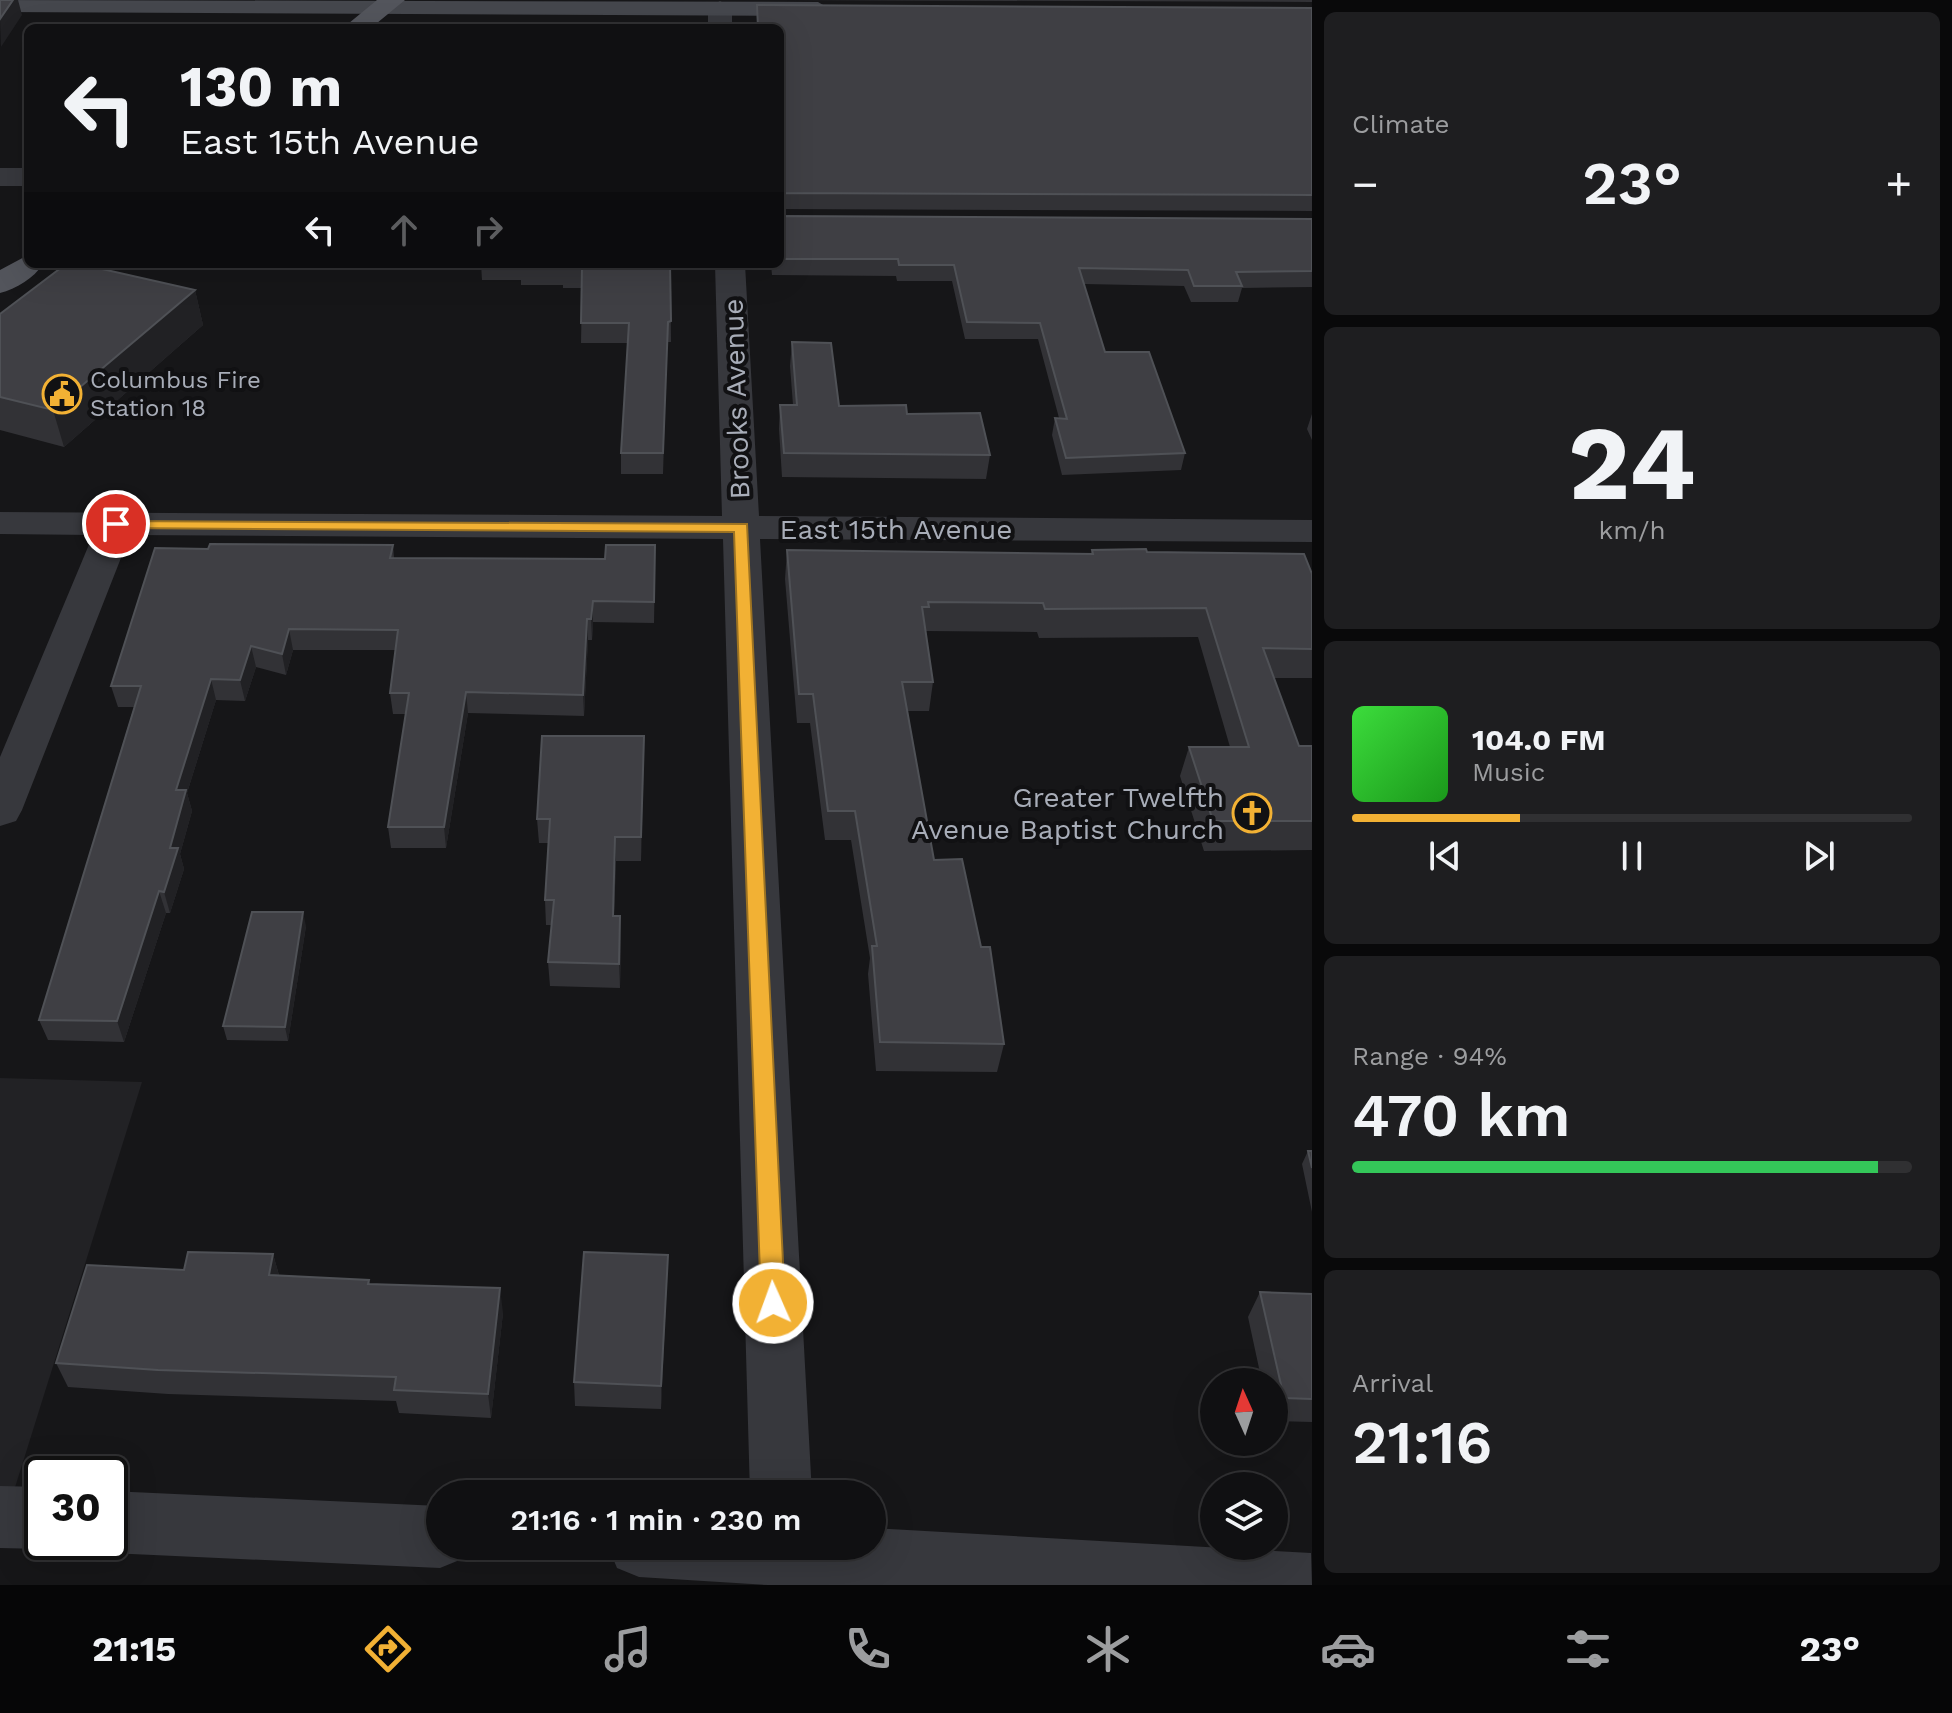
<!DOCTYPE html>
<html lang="en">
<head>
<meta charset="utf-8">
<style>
	:root { --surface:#101012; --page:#1e1e20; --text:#f1f3f6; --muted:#9c9d9f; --line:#303032; --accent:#f2b134 }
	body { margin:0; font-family:"Work Sans",sans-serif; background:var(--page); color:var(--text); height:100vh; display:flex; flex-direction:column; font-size:30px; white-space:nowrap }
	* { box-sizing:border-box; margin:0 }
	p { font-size:26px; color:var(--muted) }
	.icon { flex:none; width:44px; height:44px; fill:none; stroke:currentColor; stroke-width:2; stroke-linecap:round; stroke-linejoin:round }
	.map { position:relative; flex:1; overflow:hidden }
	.drawer { display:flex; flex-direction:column; gap:12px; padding:12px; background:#09090a; width:640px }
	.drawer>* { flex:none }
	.banner { position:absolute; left:24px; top:24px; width:760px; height:244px; border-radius:12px; box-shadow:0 8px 32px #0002,0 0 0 2px var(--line); background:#101012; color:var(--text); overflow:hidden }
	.needle { width:52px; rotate:357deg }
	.tools { position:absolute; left:1200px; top:1368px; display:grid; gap:16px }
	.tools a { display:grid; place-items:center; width:88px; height:88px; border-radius:50%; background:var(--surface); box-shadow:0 8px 32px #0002,0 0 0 2px var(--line); font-size:40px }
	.speed { position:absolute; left:24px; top:1456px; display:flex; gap:16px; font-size:40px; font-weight:700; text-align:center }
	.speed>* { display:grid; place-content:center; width:104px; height:104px; border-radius:50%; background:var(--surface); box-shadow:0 8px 32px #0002,0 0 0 2px var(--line); line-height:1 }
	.speed .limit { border:4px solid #111; border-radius:12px; background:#fff; color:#111 }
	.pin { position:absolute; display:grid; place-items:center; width:68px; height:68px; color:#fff; margin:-34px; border:4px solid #fff; border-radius:50%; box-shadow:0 2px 8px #0007 }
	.me { position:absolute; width:88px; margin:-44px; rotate:358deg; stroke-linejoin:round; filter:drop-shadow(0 0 6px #0008) }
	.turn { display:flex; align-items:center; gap:28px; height:168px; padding:0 24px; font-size:36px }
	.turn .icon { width:104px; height:104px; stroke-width:2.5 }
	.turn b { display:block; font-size:56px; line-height:68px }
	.lanes { display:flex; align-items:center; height:76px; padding:0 24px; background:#0003; justify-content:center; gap:40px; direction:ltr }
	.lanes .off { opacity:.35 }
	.big { font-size:60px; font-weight:600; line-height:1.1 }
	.drawer .card { flex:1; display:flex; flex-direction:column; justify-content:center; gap:12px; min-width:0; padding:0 28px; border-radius:12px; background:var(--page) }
	.drawer .dial { align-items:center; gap:0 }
	.dial b { font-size:104px; line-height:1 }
	.song { display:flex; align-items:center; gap:24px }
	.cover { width:96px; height:96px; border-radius:12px; background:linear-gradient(135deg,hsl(120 70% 55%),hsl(120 70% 35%)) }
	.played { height:8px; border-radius:4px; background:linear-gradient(90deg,var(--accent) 30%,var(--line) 30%) }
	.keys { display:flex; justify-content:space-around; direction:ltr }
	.heat { display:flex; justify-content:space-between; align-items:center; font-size:44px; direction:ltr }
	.charge { height:12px; border-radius:6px; background:linear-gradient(90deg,#34c759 94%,var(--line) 0) }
	.trip { position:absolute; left:426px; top:1480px; width:460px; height:80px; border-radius:40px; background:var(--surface); box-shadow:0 8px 32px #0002,0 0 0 2px var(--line); font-weight:600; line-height:80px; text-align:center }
	.tabs { display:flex; height:128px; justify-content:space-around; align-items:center; background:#060607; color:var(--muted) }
	.tabs .icon { width:56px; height:56px }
	.tabs .current { color:var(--accent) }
	.tabs b { font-size:36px; color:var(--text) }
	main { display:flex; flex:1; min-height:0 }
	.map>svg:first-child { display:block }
	.built { fill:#222225 }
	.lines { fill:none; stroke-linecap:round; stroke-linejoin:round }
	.street { fill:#37383d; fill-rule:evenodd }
	.secondary { fill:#45474d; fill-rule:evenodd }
	.primary { fill:#53555c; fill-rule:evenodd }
	.wall { fill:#323236 }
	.shaded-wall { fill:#212124 }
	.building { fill:#3f3f44; stroke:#4f5156; stroke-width:2 }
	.route { fill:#f2b134; stroke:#9d7322; stroke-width:2 }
	.labels { text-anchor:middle; stroke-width:8; stroke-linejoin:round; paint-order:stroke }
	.far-poi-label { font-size:24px; fill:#a8adb8; stroke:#111113; text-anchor:start }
	.street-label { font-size:28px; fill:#a8adb8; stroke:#111113 }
	.poi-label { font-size:28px; fill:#a8adb8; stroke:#111113; text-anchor:end }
</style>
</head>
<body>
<main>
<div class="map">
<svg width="1312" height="1585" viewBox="0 0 1312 1585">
	<rect width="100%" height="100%" fill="#161618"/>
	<!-- built -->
	<path class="built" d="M 0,1078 L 142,1082 L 7,1513 L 0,1517 Z"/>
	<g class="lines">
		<!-- street -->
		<path class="street" d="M 720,1 L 732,8 L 732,28 L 708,28 L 708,8 Z
			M 0,168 L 28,168 L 28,186 L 0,186 Z
			M 715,264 L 745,264 L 759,516 L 1312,520 L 1312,542 L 760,539 L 812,1494 L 750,1494 L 723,539 L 130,535 L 22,810 L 16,821 L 0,826 L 0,757 L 93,535 L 0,534 L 0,512 L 722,516 Z
			M 0,1486 L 42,1487 L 42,1542 L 59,1542 L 42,1549 L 0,1548 Z
			M 110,1491 L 440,1506 L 440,1546 L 468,1546 L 462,1559 L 440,1568 L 110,1553 L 87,1542 L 110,1542 Z
			M 872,1528 L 1311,1553 L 1312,1585 L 768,1585 L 639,1577 L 617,1568 L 608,1546 L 872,1546 Z"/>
		<!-- secondary -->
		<path class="secondary" d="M 0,0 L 818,2 L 830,9 L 818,16 L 0,12 Z"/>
		<!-- primary -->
		<path class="primary" d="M 377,0 L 405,0 L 371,28 L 343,28 Z
			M 28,255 L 28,264 L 43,264 C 34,278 16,289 0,293 L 0,270 Z"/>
	</g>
	<!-- wall -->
	<path class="wall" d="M 786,0 L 1312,0 L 1312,2 Z
		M 757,5 L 1312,8 L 1312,211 L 780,209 L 780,28 L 757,28 Z
		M 780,216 L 1312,219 L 1312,287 L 1242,288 L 1238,302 L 1191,302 L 1184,286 L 1084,284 L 1105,352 L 1185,453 L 1181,470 L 1062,475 L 1052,435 L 1055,418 L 1059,418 L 1038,339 L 965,339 L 952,281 L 897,281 L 896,276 L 772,275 L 771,264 L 780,264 Z
		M 481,264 L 670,264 L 671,342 L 667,342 L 663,474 L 621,474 L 621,453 L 628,343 L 581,343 L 582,288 L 563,288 L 563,285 L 521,285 L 521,280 L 482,280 Z
		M 195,290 L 203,325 L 64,447 L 0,430 L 0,314 Z
		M 792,342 L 839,406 L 907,414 L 990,455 L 986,479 L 782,477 L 779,429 L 780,405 L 793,405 L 790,366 Z
		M 1312,414 L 1312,440 L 1307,429 Z
		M 393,545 L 394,558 L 655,566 L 654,623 L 593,622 L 592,640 L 588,640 L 584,716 L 468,713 L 446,848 L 391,848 L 388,827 L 406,714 L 393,714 L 390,693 L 395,650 L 293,650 L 286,675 L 256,667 L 245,701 L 216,700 L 187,793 L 192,811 L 180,854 L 184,869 L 170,913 L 166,913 L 124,1042 L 48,1040 L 39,1020 L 134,707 L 118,707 L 111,686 L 208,549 Z
		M 787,550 L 1091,554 L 1092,550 L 1147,552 L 1312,574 L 1312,678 L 1273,678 L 1299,746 L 1312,746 L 1312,850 L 1204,851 L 1180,776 L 1189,747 L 1230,747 L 1198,637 L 1039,638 L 1037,632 L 925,631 L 933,682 L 929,711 L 907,711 L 934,860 L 981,947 L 1004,1044 L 997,1072 L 876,1071 L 868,974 L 870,958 L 851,840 L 825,840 L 810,723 L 797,723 L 785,579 Z
		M 644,736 L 641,861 L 616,861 L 614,916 L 621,940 L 620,988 L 550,986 L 548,962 L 552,925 L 546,925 L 545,900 L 548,843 L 539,843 L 537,819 Z
		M 306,926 L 288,1041 L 227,1040 L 223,1026 Z
		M 1308,1151 L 1312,1151 L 1312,1212 L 1302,1164 Z
		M 273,1254 L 279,1275 L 369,1280 L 370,1284 L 503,1313 L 491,1418 L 399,1413 L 396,1401 L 168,1394 L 68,1387 L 56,1363 L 184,1270 Z
		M 668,1255 L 661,1409 L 575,1406 L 574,1382 Z
		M 1260,1292 L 1312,1294 L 1312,1422 L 1274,1421 L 1274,1382 L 1262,1382 L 1248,1317 Z"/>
	<!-- shaded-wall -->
	<path class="shaded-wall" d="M 13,0 L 18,0 L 22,15 L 1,47 L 0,19 Z
		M 195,290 L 203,325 L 64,447 L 53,410 Z
		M 593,601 L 593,622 L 592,640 L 591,619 Z
		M 587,619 L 588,640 L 584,716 L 583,695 Z
		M 289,629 L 293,650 L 286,675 L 282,654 Z
		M 251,646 L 256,667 L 245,701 L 240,680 Z
		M 211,679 L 216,700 L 187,793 L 192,811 L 180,854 L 184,869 L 170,913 L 164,892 L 170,848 L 176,790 Z
		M 466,692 L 468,713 L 446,848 L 444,827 Z
		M 644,736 L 644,760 L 641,861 L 641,837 Z
		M 615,837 L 616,861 L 613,940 L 613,916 Z
		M 159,891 L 166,913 L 124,1042 L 117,1021 Z
		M 303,912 L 306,926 L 288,1041 L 285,1027 Z
		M 620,916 L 621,940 L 620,988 L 619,964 Z
		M 273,1254 L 280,1279 L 269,1275 Z
		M 668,1255 L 667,1280 L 661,1409 L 661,1386 Z
		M 500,1288 L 503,1313 L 491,1418 L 488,1394 Z"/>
	<!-- building -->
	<path class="building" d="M 0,0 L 13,0 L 0,19 Z
		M 757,5 L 1312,8 L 1312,195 L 781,193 L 780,202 L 780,28 L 758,28 Z
		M 780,216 L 1312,219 L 1312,271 L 1236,272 L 1242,286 L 1194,286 L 1188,270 L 1079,268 L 1105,352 L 1149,352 L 1185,453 L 1066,458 L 1055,418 L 1067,419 L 1040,323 L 967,322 L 954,265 L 899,265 L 898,259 L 780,259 Z
		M 66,264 L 80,264 L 195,290 L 53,410 L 0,397 L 0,314 Z
		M 520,264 L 670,264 L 671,321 L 668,322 L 663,453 L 621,453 L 629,323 L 581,323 L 582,268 L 563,268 L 563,265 L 520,265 Z
		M 792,342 L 831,343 L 839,406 L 906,405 L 907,414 L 980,413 L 990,455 L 784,453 L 780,405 L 797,405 Z
		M 210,544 L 393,545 L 390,558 L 605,559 L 606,545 L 655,545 L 654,602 L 593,601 L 591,619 L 587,619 L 583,695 L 466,692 L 444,827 L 388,827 L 409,693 L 390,693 L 398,630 L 289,629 L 282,654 L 251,646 L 240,680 L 211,679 L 176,790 L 186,790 L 170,848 L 178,848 L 164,892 L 159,891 L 117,1021 L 39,1020 L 141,686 L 111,686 L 155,548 L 208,549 Z
		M 1146,549 L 1147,552 L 1304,554 L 1312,574 L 1312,649 L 1263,648 L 1299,746 L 1312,746 L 1312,821 L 1213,821 L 1189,747 L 1249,747 L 1206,608 L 1045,609 L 1043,603 L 928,602 L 929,607 L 922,607 L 933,682 L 902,682 L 934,860 L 962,859 L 981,947 L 990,947 L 1004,1044 L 880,1042 L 872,946 L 877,946 L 855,811 L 828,811 L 813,694 L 799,694 L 787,550 L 1093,554 L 1092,550 Z
		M 542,736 L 644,736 L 641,837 L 615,837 L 613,916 L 620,916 L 619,964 L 548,962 L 554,900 L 545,900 L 550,819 L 537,819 Z
		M 252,912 L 303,912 L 285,1027 L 223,1026 Z
		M 1308,1151 L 1312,1151 L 1312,1168 Z
		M 188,1252 L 273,1254 L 269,1275 L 369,1280 L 368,1284 L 500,1288 L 488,1394 L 394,1390 L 396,1377 L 158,1370 L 56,1363 L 87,1265 L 184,1270 Z
		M 584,1252 L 668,1255 L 661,1386 L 574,1382 Z
		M 1260,1292 L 1312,1294 L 1312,1399 L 1284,1398 Z"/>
	<!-- route -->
	<path class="route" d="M 110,521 L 747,524 L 785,1303 L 781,1310 L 773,1314 L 764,1310 L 761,1303 L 734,532 L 116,528 L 110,527 Z"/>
	<!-- icons -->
	<defs>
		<g id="civic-ring" transform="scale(2)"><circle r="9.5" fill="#111113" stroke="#f2b134" stroke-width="1.5"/><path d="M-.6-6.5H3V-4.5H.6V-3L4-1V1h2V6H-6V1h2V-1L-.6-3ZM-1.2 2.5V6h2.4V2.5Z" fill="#f2b134"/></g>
		<g id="church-ring" transform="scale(2)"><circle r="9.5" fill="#111113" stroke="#f2b134" stroke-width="1.5"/><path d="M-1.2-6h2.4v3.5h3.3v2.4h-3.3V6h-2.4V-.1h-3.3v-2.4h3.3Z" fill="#f2b134"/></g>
	</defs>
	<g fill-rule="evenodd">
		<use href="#civic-ring" x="62" y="394"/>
		<use href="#church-ring" x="1252" y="813"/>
	</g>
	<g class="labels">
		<!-- far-poi labels -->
		<g class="far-poi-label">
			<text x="90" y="388">Columbus Fire<tspan x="90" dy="28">Station 18</tspan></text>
		</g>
		<!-- street labels -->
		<g class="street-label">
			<text transform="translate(736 399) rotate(-92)" y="10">Brooks Avenue</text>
			<text x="896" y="539">East 15th Avenue</text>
		</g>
		<!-- poi labels -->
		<g class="poi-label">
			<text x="1224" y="807">Greater Twelfth<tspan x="1224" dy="32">Avenue Baptist Church</tspan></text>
		</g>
	</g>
</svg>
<div class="tools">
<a><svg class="needle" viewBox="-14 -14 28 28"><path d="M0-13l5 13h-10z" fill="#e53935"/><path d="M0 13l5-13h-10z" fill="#9c9d9f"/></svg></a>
<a><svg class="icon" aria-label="layers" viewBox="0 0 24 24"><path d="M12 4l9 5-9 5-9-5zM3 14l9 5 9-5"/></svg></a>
</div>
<div class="speed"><div class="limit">30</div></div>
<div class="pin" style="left:116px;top:524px;background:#d93025"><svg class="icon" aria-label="arrive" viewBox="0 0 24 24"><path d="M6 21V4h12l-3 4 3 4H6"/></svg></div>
<svg class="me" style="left:773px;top:1303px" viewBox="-20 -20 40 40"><circle r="17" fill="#f2b134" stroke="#fff" stroke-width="3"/><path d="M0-11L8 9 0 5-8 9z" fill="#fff"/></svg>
<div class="trip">21:16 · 1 min · 230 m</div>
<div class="banner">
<div class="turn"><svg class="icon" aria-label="left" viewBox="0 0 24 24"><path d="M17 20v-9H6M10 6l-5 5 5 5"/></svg><div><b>130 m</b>East 15th Avenue</div></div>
<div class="lanes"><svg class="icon" aria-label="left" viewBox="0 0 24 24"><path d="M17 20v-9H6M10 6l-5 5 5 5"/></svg><svg class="icon off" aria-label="ahead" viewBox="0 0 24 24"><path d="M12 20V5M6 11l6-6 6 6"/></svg><svg class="icon off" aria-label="right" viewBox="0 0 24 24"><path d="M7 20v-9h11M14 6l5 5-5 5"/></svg></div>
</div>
</div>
<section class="drawer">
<div class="card"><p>Climate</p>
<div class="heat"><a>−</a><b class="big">23°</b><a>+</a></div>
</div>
<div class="card dial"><b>24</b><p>km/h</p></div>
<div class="card">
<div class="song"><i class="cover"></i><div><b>104.0 FM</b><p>Music</p></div></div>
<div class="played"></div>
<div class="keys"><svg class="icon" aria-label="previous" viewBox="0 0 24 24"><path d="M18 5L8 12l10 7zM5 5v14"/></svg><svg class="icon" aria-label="pause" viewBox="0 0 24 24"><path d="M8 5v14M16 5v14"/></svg><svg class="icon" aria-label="next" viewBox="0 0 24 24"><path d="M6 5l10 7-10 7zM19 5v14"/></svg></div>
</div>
<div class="card"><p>Range · 94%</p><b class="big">470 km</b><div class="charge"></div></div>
<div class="card"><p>Arrival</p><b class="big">21:16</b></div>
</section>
</main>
<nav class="tabs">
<b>21:15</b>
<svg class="icon current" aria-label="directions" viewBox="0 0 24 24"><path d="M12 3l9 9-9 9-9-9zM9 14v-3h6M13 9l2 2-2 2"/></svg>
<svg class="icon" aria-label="music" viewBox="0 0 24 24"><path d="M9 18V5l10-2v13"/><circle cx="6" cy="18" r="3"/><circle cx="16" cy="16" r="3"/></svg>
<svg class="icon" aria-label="phone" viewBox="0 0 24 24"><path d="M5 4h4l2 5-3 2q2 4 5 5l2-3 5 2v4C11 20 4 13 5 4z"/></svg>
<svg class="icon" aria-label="climate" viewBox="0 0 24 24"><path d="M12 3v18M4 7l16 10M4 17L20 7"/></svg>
<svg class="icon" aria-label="car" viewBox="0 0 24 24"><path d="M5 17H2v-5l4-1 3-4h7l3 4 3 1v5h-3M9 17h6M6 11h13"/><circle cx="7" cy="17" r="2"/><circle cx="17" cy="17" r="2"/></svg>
<svg class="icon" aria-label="filters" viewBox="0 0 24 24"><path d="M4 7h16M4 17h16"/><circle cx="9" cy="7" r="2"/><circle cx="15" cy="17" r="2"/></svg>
<b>23°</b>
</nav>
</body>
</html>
